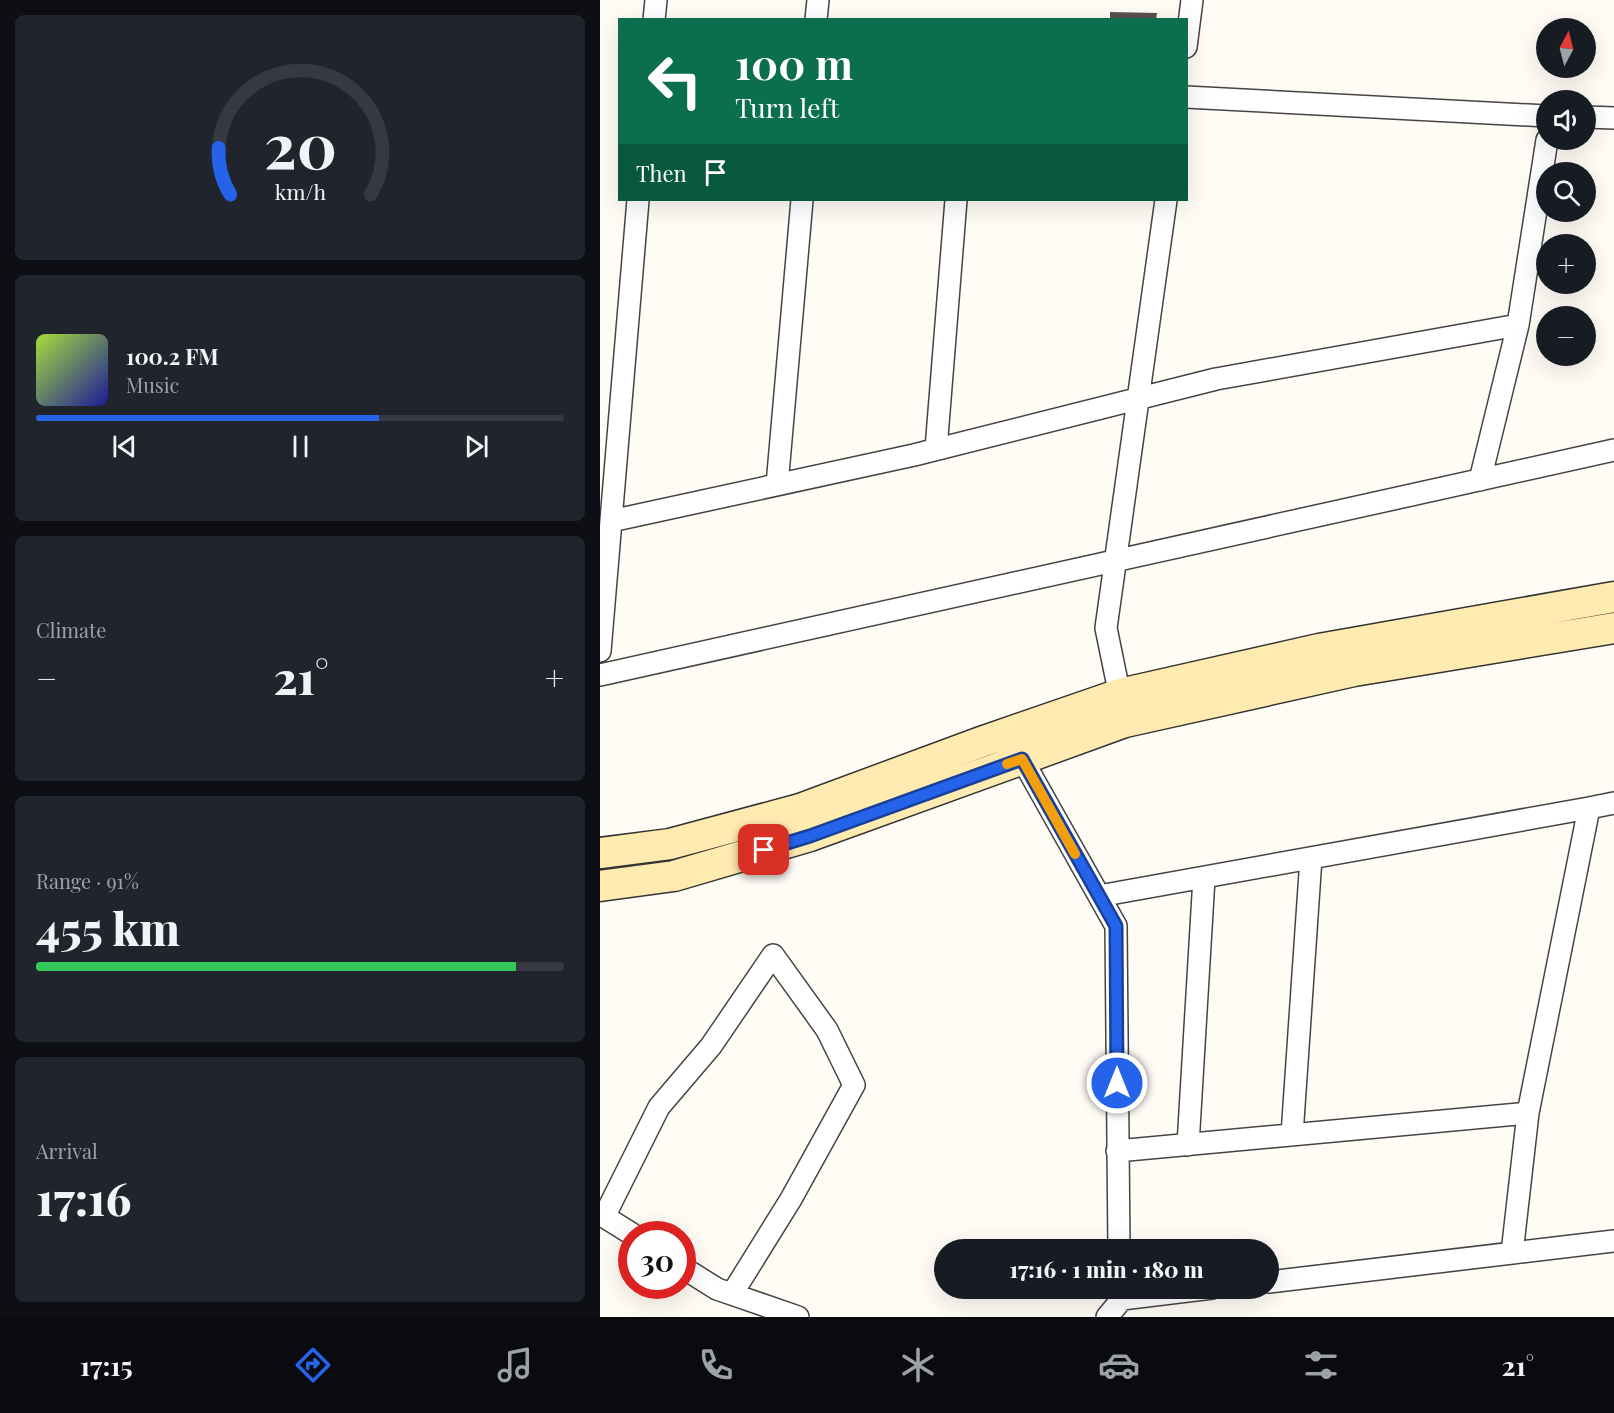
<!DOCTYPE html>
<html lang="en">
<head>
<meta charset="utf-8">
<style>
	:root { --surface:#171b24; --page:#20242c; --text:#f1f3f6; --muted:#9ea1a6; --line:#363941; --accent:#2563eb }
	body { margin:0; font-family:"Playfair Display",serif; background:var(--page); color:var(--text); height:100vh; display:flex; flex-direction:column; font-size:22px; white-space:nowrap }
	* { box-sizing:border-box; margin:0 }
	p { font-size:20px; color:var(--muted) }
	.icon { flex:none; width:33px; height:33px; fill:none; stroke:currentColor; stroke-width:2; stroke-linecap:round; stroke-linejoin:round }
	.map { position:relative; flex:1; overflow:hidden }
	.side { display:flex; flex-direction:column; gap:15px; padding:15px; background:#0d0f14; width:600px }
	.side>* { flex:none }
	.banner { position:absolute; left:18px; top:18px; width:570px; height:183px; border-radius:0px; box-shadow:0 6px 24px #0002; background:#0b6e4f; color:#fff; overflow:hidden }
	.needle { width:39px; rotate:7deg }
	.tools { position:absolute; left:936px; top:18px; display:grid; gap:12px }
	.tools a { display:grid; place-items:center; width:60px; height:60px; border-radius:50%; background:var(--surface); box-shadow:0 6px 24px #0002; font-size:30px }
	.speed { position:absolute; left:18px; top:1221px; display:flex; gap:12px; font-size:30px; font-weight:700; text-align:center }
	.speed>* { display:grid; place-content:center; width:78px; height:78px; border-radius:50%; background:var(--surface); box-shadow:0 6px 24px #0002; line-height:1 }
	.speed .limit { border:9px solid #d22; background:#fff; color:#111 }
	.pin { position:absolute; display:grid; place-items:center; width:51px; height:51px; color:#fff; margin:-26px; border-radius:12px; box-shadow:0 3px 9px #0006 }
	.me { position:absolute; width:66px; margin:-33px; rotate:0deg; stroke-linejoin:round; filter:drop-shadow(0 0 4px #0008) }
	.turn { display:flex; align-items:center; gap:21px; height:126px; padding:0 18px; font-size:27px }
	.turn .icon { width:78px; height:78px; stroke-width:2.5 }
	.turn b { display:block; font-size:42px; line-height:51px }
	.then { display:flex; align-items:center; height:57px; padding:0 18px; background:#0003; gap:12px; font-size:22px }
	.big { font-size:45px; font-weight:800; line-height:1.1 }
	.side .card { flex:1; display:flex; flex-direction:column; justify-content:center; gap:9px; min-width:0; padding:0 21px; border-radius:9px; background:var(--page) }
	.side .dial { align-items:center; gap:0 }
	.dial svg { height:156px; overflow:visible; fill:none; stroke:var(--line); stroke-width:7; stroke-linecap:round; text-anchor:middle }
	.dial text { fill:var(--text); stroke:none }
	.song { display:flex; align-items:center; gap:18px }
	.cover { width:72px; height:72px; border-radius:9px; background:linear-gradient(135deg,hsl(80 70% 55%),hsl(240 70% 35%)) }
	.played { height:6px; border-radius:3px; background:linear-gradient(90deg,var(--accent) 65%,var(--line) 65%) }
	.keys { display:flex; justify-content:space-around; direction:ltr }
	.heat { display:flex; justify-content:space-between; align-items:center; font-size:33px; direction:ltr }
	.charge { height:9px; border-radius:4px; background:linear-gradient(90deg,#34c759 91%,var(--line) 0) }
	.trip { position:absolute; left:334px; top:1239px; width:345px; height:60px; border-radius:30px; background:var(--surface); box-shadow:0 6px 24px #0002; font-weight:800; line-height:60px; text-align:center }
	.menu { display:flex; height:96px; justify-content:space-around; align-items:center; background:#090b0e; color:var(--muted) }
	.menu .icon { width:42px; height:42px }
	.menu .current { color:var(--accent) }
	.menu b { font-size:27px; color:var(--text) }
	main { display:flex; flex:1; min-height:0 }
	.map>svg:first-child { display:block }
	.building { fill:#5b4f4c }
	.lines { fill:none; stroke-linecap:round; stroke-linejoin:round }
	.minor-casing { stroke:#444; stroke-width:24 }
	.secondary-casing { stroke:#333; stroke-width:33 }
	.minor { stroke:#fff; stroke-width:21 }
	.secondary { stroke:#ffeab0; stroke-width:30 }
	.route-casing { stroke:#184099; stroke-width:15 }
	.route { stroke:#2563eb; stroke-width:10 }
	.slow { stroke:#f59e0b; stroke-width:10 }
</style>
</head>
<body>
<main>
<section class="side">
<div class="card dial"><svg viewBox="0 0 100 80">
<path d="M14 69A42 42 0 1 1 86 69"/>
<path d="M14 69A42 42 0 0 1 8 45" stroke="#2563eb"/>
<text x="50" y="56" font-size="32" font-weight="700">20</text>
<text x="50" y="72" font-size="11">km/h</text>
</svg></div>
<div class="card">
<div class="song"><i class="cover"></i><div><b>100.2 FM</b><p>Music</p></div></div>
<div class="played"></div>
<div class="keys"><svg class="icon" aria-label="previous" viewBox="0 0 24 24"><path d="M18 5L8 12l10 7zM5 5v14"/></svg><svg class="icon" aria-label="pause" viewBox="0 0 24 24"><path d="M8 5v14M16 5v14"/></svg><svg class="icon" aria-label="next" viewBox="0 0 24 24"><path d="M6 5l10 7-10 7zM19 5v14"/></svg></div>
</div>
<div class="card"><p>Climate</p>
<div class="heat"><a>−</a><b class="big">21°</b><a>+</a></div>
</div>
<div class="card"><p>Range · 91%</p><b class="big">455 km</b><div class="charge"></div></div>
<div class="card"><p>Arrival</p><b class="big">17:16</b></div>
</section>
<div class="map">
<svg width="1014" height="1317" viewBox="0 0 1014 1317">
	<rect width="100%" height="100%" fill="#fffbf5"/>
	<!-- building -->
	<path class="building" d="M 510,12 L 557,13 L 556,20 L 510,20 Z"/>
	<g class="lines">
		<!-- minor casing -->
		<g class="minor-casing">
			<path id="minor" d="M 54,20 L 56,0
				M 216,20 L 218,0
				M 586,47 L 592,0
				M 586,97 L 946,116
				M 986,117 L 1014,118
				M 336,449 L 356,200
				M 880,480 L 918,325 L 947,140
				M 177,485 L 202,200
				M 11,521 L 314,455 L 616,379 L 918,325
				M 0,651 L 38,200
				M 0,675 L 1014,450
				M 522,706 L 506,628 L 566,200
				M 422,759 L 516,926 L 519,1250
				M 499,896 L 989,808
				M 692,1135 L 711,858
				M 588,1145 L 604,878
				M 517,1151 L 928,1113 L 989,808 L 1014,803
				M 0,1214 L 32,1234
				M 4,1217 L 59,1107 L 111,1046 L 173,955 L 227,1030 L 254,1085 L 191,1199 L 132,1294
				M 912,1253 L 928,1113
				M 82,1267 L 117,1289 L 198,1317
				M 669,1282 L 1014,1241
				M 507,1317 L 522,1299 L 612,1288"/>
		</g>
		<!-- secondary casing -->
		<g class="secondary-casing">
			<path id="secondary" d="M 0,853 L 70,844 L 200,809 L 381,742 L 520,694 L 719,649 L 1014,597
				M 0,886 L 74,876 L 210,836 L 525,722 L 754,671 L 1014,628"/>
		</g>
		<!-- minor -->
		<use href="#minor" class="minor"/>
		<!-- secondary -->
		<use href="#secondary" class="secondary"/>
	</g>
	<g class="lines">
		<!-- route casing -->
		<g class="route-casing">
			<path id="route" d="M 164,850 L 210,836 L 422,759 L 516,926 L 517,1083"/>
		</g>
		<!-- route -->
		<use href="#route" class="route"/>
		<!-- slow -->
		<path class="slow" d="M 407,764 L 422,759 L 475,854"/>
	</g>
</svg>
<div class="tools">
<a><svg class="needle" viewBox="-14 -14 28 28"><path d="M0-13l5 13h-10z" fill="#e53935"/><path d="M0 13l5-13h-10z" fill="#9ea1a6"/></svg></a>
<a><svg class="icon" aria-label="sound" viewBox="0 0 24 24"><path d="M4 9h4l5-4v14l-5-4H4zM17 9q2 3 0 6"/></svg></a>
<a><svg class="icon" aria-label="search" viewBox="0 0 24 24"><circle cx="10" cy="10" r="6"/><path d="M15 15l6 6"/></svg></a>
<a>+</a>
<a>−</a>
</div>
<div class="speed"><div class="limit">30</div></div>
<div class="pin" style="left:164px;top:850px;background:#d93025"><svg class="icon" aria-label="arrive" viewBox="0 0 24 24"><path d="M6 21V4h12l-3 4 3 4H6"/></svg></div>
<svg class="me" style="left:517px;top:1083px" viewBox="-20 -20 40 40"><circle r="17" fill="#2563eb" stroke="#fff" stroke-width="3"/><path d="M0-11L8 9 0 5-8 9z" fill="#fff"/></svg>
<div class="trip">17:16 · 1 min · 180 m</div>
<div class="banner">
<div class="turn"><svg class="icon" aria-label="left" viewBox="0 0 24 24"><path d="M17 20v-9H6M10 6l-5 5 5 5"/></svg><div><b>100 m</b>Turn left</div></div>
<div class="then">Then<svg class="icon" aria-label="arrive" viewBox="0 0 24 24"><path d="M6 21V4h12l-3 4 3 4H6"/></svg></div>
</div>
</div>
</main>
<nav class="menu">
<b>17:15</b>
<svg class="icon current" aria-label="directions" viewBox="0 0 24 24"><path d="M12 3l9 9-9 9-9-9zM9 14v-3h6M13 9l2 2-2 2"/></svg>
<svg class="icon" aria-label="music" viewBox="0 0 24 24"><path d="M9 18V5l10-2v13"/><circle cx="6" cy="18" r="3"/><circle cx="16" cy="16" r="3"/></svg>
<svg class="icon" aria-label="phone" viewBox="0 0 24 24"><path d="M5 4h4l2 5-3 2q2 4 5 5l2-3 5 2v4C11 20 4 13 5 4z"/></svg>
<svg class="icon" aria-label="climate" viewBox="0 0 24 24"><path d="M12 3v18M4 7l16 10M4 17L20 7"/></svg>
<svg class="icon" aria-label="car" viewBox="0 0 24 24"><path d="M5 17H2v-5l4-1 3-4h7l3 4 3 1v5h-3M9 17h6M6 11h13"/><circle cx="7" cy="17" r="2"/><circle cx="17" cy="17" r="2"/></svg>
<svg class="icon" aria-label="filters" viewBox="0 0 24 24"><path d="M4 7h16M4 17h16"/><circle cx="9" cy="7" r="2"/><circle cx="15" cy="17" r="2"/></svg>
<b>21°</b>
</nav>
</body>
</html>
